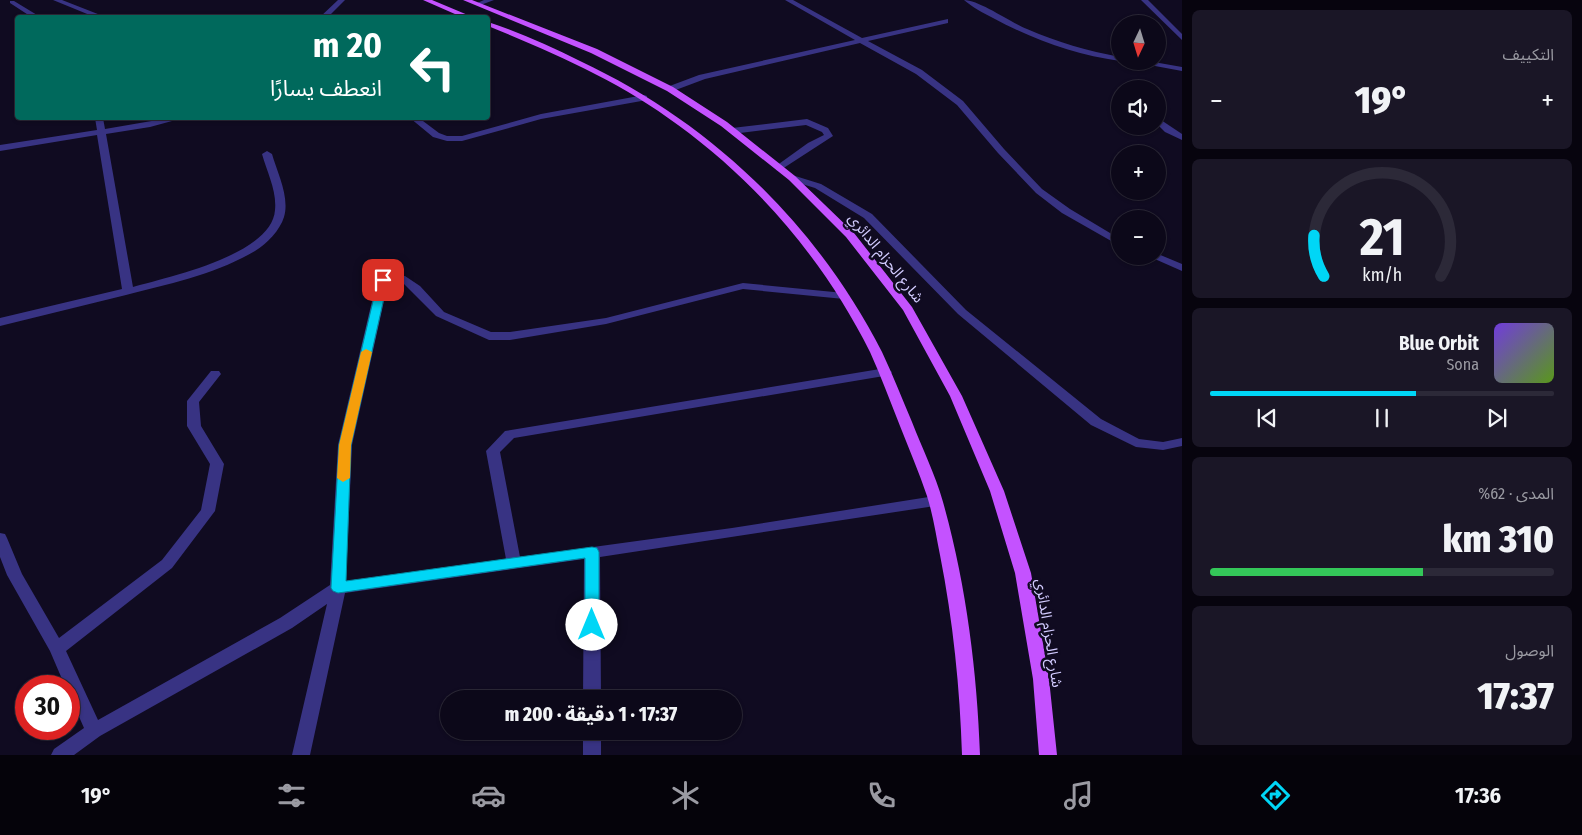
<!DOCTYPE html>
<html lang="ar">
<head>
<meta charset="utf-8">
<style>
	:root { --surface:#0c0819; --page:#1a1626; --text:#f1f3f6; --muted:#9a9aa2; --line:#2c2938; --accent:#00d6f6 }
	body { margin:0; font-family:"Fira Sans Condensed","Noto Sans Arabic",sans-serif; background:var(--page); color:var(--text); direction:rtl; height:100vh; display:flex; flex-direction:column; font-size:19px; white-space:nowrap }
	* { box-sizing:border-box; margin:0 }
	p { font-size:16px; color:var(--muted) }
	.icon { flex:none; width:28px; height:28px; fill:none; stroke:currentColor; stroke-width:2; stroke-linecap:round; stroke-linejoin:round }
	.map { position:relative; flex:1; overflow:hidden; direction:ltr }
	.details { display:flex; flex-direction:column; gap:10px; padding:10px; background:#07040e; width:400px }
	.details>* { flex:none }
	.guide { position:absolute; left:15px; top:15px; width:475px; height:105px; border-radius:5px; box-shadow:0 1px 4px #0004,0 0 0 1px var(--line); direction:rtl; background:#00695c; color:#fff; overflow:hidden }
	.needle { width:32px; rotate:184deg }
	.tools { position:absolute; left:1111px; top:15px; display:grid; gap:10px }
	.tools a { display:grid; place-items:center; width:55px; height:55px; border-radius:50%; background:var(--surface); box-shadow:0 1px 4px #0004,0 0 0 1px var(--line); font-size:25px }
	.speed { position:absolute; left:15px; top:675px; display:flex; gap:10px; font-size:25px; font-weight:700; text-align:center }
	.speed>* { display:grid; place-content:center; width:65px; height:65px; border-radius:50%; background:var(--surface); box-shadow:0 1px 4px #0004,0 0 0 1px var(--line); line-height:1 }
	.speed .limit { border:8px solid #d22; background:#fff; color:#111 }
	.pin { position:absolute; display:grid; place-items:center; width:42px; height:42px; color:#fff; margin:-21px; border-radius:10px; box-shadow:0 2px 8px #0006 }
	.me { position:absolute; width:55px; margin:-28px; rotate:0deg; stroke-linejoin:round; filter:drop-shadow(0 0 4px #0008) }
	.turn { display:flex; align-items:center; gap:18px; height:105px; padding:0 25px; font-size:22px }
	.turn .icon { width:65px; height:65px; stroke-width:2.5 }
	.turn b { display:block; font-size:35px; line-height:42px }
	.big { font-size:38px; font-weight:800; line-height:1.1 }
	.details .card { flex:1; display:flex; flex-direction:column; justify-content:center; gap:8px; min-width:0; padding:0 18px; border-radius:8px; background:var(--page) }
	.details .dial { align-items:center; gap:0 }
	.dial svg { height:130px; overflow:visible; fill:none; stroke:var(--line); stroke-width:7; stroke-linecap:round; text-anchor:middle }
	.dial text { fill:var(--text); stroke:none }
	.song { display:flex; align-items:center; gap:15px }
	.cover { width:60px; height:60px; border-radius:8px; background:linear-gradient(135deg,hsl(260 70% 55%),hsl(90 70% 35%)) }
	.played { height:5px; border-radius:2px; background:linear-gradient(90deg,var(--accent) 60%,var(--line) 60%) }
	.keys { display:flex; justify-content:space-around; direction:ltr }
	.heat { display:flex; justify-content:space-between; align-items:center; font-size:28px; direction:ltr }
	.charge { height:8px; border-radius:4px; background:linear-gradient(90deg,#34c759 62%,var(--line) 0) }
	.trip { position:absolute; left:440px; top:690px; width:302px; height:50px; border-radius:25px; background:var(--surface); box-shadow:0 1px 4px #0004,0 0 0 1px var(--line); font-weight:800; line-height:50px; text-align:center; direction:rtl }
	.dock { display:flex; height:80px; justify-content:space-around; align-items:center; background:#05030a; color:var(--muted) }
	.dock .icon { width:35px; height:35px }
	.dock .selected { color:var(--accent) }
	.dock b { font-size:22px; color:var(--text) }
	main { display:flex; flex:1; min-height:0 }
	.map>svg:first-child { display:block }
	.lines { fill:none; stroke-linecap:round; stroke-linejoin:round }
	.minor { fill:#383383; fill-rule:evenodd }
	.major { fill:#c452ff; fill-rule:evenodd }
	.route { fill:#00d6f6; stroke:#008ba0 }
	.slow { fill:#f59e0b }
	.labels { text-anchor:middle; stroke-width:5; stroke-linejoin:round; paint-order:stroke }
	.street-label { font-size:15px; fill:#d2cbff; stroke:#100b21 }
</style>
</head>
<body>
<main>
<section class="details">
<div class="card"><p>التكييف</p>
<div class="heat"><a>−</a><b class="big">19°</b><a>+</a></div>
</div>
<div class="card dial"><svg viewBox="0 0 100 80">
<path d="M14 69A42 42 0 1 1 86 69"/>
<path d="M14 69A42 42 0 0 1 8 44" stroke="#00d6f6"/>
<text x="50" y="56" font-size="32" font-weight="700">21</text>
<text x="50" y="72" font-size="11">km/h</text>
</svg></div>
<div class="card">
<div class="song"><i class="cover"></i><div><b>Blue Orbit</b><p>Sona</p></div></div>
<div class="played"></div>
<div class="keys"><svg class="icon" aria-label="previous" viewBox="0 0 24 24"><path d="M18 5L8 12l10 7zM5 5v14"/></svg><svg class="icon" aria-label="pause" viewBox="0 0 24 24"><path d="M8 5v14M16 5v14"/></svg><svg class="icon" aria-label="next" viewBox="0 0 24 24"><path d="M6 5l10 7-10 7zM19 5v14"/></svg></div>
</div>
<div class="card"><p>المدى · 62%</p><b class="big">310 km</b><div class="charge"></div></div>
<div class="card"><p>الوصول</p><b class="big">17:37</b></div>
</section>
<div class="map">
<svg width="1182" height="755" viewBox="0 0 1182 755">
	<rect width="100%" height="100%" fill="#100b21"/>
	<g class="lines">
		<!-- minor -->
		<path class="minor" d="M 53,0 L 62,0 L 108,18 L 97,18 Z
			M 338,0 L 345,0 L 327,18 L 319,18 Z
			M 484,0 L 494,0 L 478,6 L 475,4 Z
			M 785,0 L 793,0 L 862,38 L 948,19 L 948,23 L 868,41 L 922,70 L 963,101 L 1004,149 L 1042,189 L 1070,209 L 1120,239 L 1120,246 L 1062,213 L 1036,193 L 998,153 L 957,105 L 916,74 L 860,43 L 705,79 L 673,91 L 667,91 L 667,87 L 699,75 L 855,40 Z
			M 964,0 C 979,0 1010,22 1027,29 C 1057,42 1088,51 1120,57 L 1120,61 C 1076,55 1032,39 993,18 C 983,13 972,7 964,0 Z
			M 1141,0 L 1148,0 L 1182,34 L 1182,40 Z
			M 10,1 L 14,1 L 42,18 L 33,18 L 10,3 Z
			M 1128,61 L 1148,61 L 1182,67 L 1182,71 Z
			M 644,95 L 647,96 L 647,100 L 541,119 L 462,141 L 447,141 L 433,137 L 410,118 L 419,118 L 439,133 L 447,136 L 462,136 L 541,114 Z
			M 95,118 L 103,118 L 105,129 L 169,118 L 183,118 L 150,127 L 106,134 L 133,287 C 168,277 272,255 275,210 C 277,191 267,172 262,154 L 267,151 L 272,154 C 277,172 290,197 284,217 C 280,230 267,244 255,251 C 216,274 169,284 126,295 C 84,305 42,316 0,326 L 0,318 L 122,289 L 97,135 L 0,151 L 0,145 L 97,130 Z
			M 1158,118 L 1182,134 L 1182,140 L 1165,132 L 1158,125 Z
			M 807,119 L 828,128 L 833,136 L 779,171 L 776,170 L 776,166 L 808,143 L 824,135 L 822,132 L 806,125 L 732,134 L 728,131 L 732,128 Z
			M 792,175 L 821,184 L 872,214 L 966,310 L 1101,419 L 1139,439 L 1163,442 L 1182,438 L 1182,446 L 1163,450 L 1136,447 L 1091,425 L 958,314 L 864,218 L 815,188 L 789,180 L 789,176 Z
			M 1158,254 L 1182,264 L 1182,271 L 1148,256 L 1158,256 Z
			M 405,276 L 420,286 L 444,312 L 491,332 L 510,332 L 606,318 L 743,283 L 844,293 L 850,296 L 844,299 L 743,289 L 606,324 L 510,340 L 489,340 L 436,316 L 402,282 L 388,283 L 352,445 L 346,581 L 506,559 L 486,451 L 505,431 L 886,368 L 892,372 L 890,375 L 514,438 L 500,452 L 520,557 L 732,528 L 935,496 L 940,497 L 942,501 L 940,505 L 935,506 L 600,557 L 601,699 L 583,699 L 584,559 L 345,593 L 310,755 L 292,755 L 327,604 L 292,628 L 100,736 L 74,755 L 51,755 L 54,749 L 84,728 L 69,694 L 69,686 L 65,686 L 50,651 L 7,575 L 0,557 L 0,533 L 5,534 L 7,538 L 22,574 L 59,638 L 162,560 L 201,510 L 210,464 L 187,426 L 187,401 L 211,371 L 219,371 L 221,374 L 199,402 L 201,426 L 224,464 L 215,511 L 172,568 L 66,651 L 98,720 L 280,618 L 330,585 L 338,445 L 377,280 L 383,277 Z
			M 583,731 L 601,731 L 601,755 L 583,755 Z"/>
		<!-- major -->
		<path class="major" d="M 423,0 L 432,0 L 475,18 L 464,18 Z
			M 463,0 L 472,0 L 597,49 L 673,87 L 727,122 L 795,176 L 854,233 L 912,307 L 962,396 L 1004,491 L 1031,573 L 1049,679 L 1057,755 L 1039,755 L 1033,679 L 1015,573 L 990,491 L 950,396 L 903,310 L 846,237 L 789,180 L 721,126 L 667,91 L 591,53 Z
			M 488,22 C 519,32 550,46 580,61 C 710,122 816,223 882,352 C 893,375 902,399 912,422 C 922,448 935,474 943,502 C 966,584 977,670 980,755 L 962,755 C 960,688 953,621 940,555 C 936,535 933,515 927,496 C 919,472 909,449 900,426 C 890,401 881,376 870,352 C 825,262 759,184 678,125 C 621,82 554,53 488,26 Z"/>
	</g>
	<!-- route -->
	<path class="route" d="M 383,277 L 388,280 L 351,445 L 346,581 L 592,547 L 597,548 L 599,552 L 599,625 L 597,630 L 592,631 L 587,630 L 585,625 L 585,558 L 338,593 L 333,591 L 331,588 L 339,445 L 378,280 Z"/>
	<!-- slow -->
	<path class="slow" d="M 366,349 L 372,352 L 351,445 L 350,478 L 343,482 L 337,478 L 339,445 L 361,352 Z"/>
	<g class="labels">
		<!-- street labels -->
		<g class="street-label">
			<text transform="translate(886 258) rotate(51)" y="5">شارع الحزام الدائري</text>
			<text transform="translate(1049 633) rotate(81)" y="5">شارع الحزام الدائري</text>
		</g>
	</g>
</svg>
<div class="tools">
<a><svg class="needle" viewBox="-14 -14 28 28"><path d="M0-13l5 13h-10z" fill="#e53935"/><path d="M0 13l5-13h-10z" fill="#9a9aa2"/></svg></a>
<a><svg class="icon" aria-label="sound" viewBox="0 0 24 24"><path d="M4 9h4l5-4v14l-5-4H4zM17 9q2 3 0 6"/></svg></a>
<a>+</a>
<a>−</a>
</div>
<div class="speed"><div class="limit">30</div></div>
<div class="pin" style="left:383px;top:280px;background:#d93025"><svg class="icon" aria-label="arrive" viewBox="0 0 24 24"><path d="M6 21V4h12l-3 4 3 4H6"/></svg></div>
<svg class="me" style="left:592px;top:625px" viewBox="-20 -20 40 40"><circle r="19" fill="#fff"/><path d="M0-13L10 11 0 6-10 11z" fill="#00d6f6"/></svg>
<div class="trip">17:37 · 1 دقيقة · 200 m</div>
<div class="guide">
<div class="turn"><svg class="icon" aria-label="left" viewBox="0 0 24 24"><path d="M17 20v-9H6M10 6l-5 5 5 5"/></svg><div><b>20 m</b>انعطف يسارًا</div></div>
</div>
</div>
</main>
<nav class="dock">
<b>17:36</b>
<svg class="icon selected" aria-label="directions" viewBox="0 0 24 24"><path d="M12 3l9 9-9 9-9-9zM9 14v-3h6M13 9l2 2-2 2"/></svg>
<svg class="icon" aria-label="music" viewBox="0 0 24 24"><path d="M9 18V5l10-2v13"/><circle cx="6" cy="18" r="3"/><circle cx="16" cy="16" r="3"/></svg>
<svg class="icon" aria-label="phone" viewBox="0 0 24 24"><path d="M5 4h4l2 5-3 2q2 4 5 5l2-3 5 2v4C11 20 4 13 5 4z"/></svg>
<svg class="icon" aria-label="climate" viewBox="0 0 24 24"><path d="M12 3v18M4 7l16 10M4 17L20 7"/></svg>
<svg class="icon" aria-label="car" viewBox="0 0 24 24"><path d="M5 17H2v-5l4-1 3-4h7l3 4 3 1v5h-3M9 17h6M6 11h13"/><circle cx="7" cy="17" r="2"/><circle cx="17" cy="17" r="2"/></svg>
<svg class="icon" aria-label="filters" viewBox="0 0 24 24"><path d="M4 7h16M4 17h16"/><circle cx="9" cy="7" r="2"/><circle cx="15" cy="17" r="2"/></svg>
<b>19°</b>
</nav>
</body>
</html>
